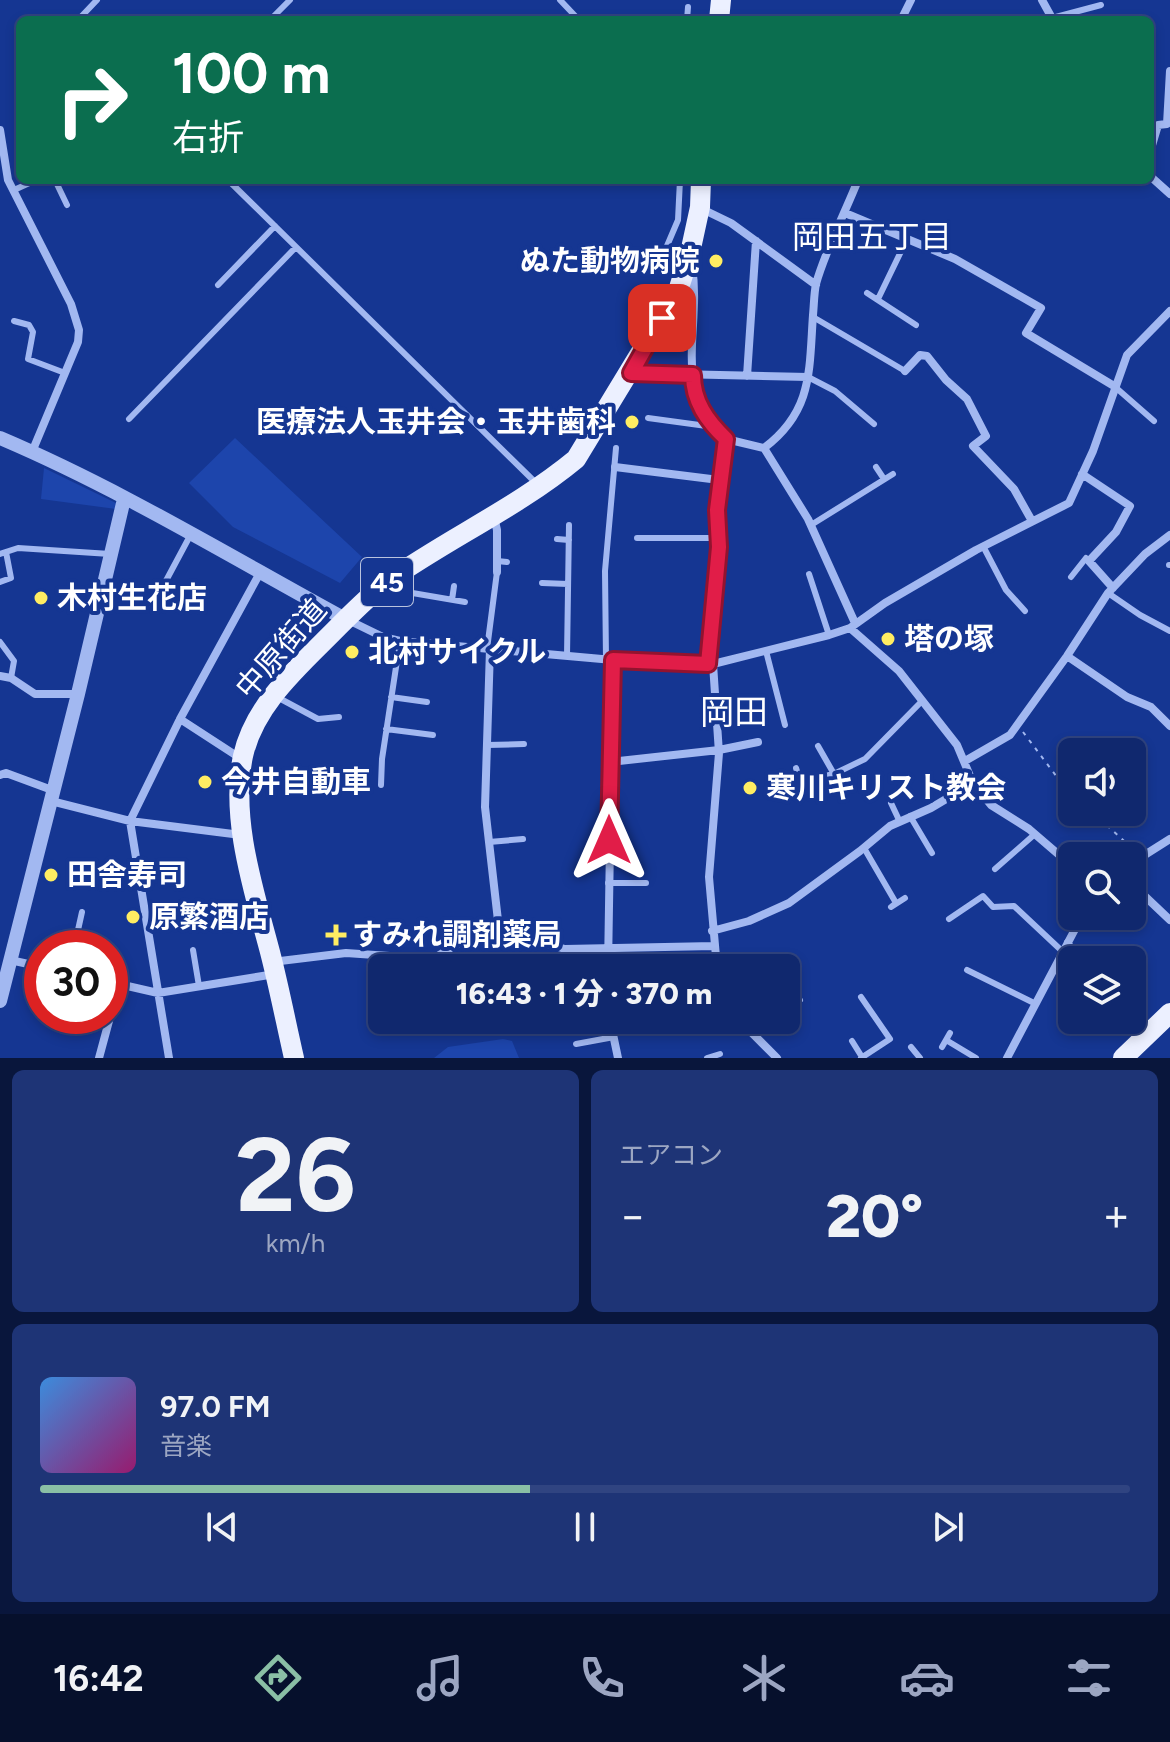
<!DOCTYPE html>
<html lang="ja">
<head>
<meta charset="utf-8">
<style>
	:root { --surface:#10286e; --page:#1e3476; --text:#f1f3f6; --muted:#9ca6c2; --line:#304481; --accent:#8abfa5 }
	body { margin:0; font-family:Figtree,"Noto Sans JP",sans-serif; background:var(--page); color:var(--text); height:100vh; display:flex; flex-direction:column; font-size:30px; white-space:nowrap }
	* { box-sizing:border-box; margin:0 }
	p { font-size:26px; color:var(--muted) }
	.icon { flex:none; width:44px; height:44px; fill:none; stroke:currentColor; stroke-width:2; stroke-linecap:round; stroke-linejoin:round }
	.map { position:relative; height:1058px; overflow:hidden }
	.details { display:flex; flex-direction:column; gap:12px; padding:12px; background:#09163c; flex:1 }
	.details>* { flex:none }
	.guide { position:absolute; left:16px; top:16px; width:1138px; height:168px; border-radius:12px; box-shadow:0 4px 12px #0003,0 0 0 2px var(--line); background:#0b6e4f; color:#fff; overflow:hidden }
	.tools { position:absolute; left:1058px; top:738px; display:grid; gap:16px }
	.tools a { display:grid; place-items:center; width:88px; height:88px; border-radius:12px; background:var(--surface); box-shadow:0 4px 12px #0003,0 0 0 2px var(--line); font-size:40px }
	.speed { position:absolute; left:24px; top:930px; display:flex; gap:16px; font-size:40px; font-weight:700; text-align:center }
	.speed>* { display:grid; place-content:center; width:104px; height:104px; border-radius:50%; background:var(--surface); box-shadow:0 4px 12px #0003,0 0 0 2px var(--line); line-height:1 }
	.speed .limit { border:12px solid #d22; background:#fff; color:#111 }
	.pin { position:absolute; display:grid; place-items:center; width:68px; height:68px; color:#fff; margin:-34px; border-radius:16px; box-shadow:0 4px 12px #0006 }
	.me { position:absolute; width:88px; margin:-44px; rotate:0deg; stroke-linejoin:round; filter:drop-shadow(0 0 6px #0008) }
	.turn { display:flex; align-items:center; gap:28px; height:168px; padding:0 24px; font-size:36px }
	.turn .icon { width:104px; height:104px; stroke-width:2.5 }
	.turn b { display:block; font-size:56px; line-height:68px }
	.big { font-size:60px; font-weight:800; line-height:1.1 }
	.details .tile { flex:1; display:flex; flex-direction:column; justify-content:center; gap:12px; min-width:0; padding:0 28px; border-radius:12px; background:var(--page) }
	.details .dial { align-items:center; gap:0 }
	.dial b { font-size:104px; line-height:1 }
	.song { display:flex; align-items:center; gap:24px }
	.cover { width:96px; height:96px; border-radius:12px; background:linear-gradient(135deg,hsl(210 70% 55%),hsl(320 70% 35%)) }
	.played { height:8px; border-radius:4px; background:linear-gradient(90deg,var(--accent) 45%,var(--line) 45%) }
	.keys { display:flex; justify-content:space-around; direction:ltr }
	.heat { display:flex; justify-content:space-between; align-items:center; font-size:44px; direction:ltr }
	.details .tiles { flex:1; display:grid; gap:12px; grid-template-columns:1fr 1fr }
	.tile:last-child { grid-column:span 2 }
	.trip { position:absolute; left:368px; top:954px; width:432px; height:80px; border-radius:12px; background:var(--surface); box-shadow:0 4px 12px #0003,0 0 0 2px var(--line); font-weight:800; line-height:80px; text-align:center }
	.tab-bar { display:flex; height:128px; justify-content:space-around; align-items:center; background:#06102c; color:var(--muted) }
	.tab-bar .icon { width:56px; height:56px }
	.tab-bar .selected { color:var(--accent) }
	.tab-bar b { font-size:36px; color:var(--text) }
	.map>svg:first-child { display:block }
	.green { fill:#1d45ac }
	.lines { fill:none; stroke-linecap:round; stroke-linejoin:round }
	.path { stroke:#a2b8f1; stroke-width:2; stroke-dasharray:4 6; stroke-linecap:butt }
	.service { stroke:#a2b8f1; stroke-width:6 }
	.minor { stroke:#a2b8f1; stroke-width:8 }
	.tertiary { stroke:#a2b8f1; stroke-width:14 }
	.primary { stroke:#ecf0ff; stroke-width:20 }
	.route-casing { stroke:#92132f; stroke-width:20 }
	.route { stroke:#e11d48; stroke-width:14 }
	.poi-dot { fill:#ffed62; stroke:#153692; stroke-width:3 }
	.labels { text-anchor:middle; stroke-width:8; stroke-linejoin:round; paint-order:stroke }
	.shield { fill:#153692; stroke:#b9c3de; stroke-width:2 }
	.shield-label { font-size:28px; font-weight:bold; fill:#fff }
	.poi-label { font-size:30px; font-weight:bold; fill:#fff; stroke:#153692; text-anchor:start }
	.street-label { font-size:30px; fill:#fff; stroke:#153692 }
	.neighbourhood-label { font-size:32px; fill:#fff; stroke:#153692 }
	.quarter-label { font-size:34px; fill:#fff; stroke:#153692 }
</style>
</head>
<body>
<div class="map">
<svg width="1170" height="1058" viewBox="0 0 1170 1058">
	<rect width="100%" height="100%" fill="#153692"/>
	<!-- green -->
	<path class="green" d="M 235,438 L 362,557 L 340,583 L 233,527 L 189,483 Z
		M 44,468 L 116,503 L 116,509 L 41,499 Z
		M 503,1039 L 512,1041 L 519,1058 L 434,1058 L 448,1047 Z"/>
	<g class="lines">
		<!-- path -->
		<path class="path" d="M 1023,732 L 1072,797
			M 1092,812 L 1133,849"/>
		<!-- service -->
		<path class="service" d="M 560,0 L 579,20
			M 1052,18 L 1101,5
			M 78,20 L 97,0
			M 270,20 L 290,0
			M 687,20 L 688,7
			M 55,180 L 67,205
			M 228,180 L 536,483
			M 14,190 L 36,180
			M 658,267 L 678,220 L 680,180
			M 218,285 L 275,226
			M 867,293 L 916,325
			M 878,299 L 907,239
			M 813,317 L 905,371
			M 14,321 L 29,325 L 33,332 L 28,359 L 65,373
			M 808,377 L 835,391 L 874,424
			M 1114,386 L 1154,421
			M 648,418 L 714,427
			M 129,419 L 296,247
			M 876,467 L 884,479
			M 811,525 L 893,474
			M 637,538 L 719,538
			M 557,539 L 569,540
			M 983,546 L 1006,590 L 1025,611
			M 0,554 L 18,548 L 110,554
			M 497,561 L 507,562
			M 1169,565 L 1170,565
			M 809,574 L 829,635
			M 1071,577 L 1086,558
			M 0,582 L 11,578 L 6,552
			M 542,583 L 568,584
			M 107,584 L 153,605 L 191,534
			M 389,589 L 465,602
			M 1108,593 L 1140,615 L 1170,631
			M 452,600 L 454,586
			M 0,642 L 14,661 L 11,678
			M 487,649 L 497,572
			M 766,651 L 785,725
			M 567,656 L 569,525
			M 606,660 L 605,571 L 616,448
			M 277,697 L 318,719 L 339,717
			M 391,697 L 427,702
			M 386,729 L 433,735
			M 487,745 L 524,744
			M 818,746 L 834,774
			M 796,768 L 801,784
			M 381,785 L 382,759 L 400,641
			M 788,788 L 838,772 L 865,759 L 922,701
			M 891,803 L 899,820
			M 910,816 L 932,853
			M 489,842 L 523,839
			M 864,848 L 896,903 L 891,907 L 905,898
			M 995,869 L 1035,834
			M 608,883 L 646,883
			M 949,919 L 983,896 L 993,907 L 1014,906 L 1062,951
			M 1067,942 L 1085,960
			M 74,948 L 82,912
			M 193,950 L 199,986
			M 781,961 L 784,968
			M 967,970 L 1034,1003
			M 786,973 L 796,966
			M 786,1009 L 800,1000
			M 751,1032 L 769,1020
			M 946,1040 L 976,1058
			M 852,1041 L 862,1057
			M 576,1044 L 614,1037
			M 911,1047 L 920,1058
			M 942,1047 L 950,1033
			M 707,1058 L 720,1054
			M 861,1058 L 890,1039 L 861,997"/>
		<!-- minor -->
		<path class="minor" d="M 1042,0 L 1053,20
			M 901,20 L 911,0
			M 0,130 L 8,180 L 71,304 L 79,330 L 78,342 L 32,452
			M 1150,152 L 1158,125 L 1167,124 L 1170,71
			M 1150,176 L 1170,194
			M 700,208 L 731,223 L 816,285
			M 845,213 L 955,259 L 1041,308 L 1026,333 L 1114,386
			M 692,266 C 702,332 670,386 726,439 L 717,510 L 719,547 L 708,664
			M 905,371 L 920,355 L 927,356 L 946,380 L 967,399 L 986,436 L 973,446 L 1014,489 L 1032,521
			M 631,373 L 808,377
			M 747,376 L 756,241
			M 726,439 L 764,448 L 808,519 L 855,623
			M 764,448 C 813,411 809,371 813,315 C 814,305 814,293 816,284 C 825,251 845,213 858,180
			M 615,467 L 719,480
			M 1082,474 L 1130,506 L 1116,532 L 1089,561 L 1113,588
			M 494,517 L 497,530 L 497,572
			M 346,619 L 383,637 L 400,641 L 613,660 L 713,664 L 829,635 L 850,628 L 885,603 L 976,550 L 1069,503 L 1093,451 L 1127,355 L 1170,311
			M 850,628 L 899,671 L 957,745 L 973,783 L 991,805 L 1029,829 L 1072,866
			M 490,649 L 485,807 L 500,938
			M 1067,656 L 1127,697 L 1151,707 L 1170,726
			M 713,664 L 719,753 L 709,877 L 717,968
			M 0,676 L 11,678 L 35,694 L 78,694
			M 180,719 L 240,758
			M 965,761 L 1010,735 L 1067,656 L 1108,593 L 1145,554 L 1170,535
			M 610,762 L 719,750 L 758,742
			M 0,775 L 6,773 L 52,790
			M 51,801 L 130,821 L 241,835
			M 1132,863 L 1170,839
			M 1132,884 L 1170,920
			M 712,931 L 749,921 L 789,903 L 860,851 L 890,826 L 931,808 L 973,783
			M 10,960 L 42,967
			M 272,962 L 346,953 L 433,959 L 469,937 L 524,938 L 565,949 L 714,946
			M 608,968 L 613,660
			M 110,982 L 158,993 L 275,974
			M 610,1020 L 618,1058
			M 739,1020 L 777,1058
			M 99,1058 L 119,984
			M 169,1058 L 130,821 L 180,719 L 261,571
			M 1007,1058 L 1082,916"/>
		<!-- tertiary -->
		<path class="tertiary" d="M 0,438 C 120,489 231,557 345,619
			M 0,1001 L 78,694 L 124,499"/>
		<!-- primary -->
		<path class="primary" d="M 719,20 L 721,0
			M 294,1058 C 286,1023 279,987 270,952 C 254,891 230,819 243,756 C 255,702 303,663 339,626 C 355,610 371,594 388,581 C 449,538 518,507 576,459 L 678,291 L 690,253 L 700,207 L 701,180
			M 1123,1058 L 1170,1013"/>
	</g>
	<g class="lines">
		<!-- route casing -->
		<g class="route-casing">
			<path id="route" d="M 609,840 L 613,660 L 708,664 L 719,547 L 717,510 L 726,439 C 707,421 693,401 693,375 L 631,373 L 662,318"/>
		</g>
		<!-- route -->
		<use href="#route" class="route"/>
	</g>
	<!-- markers -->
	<g class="poi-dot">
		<circle cx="716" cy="261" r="8"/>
		<circle cx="632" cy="422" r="8"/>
		<circle cx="41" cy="598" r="8"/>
		<circle cx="888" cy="639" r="8"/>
		<circle cx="352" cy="652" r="8"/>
		<circle cx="205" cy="782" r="8"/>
		<circle cx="750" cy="788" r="8"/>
		<circle cx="51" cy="875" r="8"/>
		<circle cx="133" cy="917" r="8"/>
		<path d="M332 923h8v8h8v8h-8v8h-8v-8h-8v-8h8z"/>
	</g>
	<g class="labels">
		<!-- shield labels -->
		<rect class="shield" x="361" y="558" width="52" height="48" rx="6"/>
		<g class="shield-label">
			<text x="387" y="592">45</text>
		</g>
		<!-- poi labels -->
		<g class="poi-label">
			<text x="700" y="271" text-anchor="end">ぬた動物病院</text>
			<text x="616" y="432" text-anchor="end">医療法人玉井会・玉井歯科</text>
			<text x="57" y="608">木村生花店</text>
			<text x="904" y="649">塔の塚</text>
			<text x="368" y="662">北村サイクル</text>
			<text x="221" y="792">今井自動車</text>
			<text x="766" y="798">寒川キリスト教会</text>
			<text x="67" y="885">田舎寿司</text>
			<text x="149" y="927">原繁酒店</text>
			<text x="352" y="945">すみれ調剤薬局</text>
		</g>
		<!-- street labels -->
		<g class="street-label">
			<text transform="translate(281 649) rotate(-49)" y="10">中原街道</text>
		</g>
		<!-- neighbourhood labels -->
		<g class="neighbourhood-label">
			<text x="872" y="248">岡田五丁目</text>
		</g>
		<!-- quarter labels -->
		<g class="quarter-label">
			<text x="734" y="724">岡田</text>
		</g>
	</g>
</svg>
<div class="tools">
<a><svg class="icon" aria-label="sound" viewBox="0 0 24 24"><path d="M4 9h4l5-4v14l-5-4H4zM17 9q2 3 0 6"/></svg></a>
<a><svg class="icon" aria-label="search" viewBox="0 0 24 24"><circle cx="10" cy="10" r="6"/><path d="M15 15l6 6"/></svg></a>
<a><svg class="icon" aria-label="layers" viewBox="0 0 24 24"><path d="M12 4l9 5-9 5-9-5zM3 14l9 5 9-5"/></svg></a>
</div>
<div class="speed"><div class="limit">30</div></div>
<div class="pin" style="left:662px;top:318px;background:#d93025"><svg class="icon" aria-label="arrive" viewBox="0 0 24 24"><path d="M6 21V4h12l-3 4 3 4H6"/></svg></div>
<svg class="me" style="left:609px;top:840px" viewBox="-20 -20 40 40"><path d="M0-17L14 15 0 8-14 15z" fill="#e11d48" stroke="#fff" stroke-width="4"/></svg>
<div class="trip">16:43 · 1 分 · 370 m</div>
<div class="guide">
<div class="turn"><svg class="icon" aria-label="right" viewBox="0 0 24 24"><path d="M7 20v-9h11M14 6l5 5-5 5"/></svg><div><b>100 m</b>右折</div></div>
</div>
</div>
<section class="details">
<div class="tiles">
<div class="tile dial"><b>26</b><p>km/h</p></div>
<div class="tile"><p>エアコン</p>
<div class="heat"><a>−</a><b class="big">20°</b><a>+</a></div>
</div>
<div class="tile">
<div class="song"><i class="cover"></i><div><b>97.0 FM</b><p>音楽</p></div></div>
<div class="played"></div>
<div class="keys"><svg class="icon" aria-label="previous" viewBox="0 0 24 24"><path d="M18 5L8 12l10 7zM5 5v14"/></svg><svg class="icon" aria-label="pause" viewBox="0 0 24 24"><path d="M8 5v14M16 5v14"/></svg><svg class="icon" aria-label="next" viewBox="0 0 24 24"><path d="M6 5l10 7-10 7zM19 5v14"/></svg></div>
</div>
</div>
</section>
<nav class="tab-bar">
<b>16:42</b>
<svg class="icon selected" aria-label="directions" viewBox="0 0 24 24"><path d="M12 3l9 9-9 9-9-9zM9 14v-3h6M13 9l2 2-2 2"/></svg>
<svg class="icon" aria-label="music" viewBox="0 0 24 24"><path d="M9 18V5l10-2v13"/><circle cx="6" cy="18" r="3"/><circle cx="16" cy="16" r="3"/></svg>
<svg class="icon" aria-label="phone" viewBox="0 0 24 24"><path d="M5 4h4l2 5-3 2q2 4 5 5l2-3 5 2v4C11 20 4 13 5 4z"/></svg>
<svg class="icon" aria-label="climate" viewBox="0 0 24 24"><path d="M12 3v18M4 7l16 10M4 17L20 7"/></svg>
<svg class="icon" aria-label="car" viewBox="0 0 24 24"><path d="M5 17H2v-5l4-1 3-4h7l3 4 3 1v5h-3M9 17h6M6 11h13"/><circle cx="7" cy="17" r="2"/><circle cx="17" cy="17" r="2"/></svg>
<svg class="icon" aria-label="filters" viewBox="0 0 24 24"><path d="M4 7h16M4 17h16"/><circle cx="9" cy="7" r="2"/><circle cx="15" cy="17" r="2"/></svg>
</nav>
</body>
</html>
